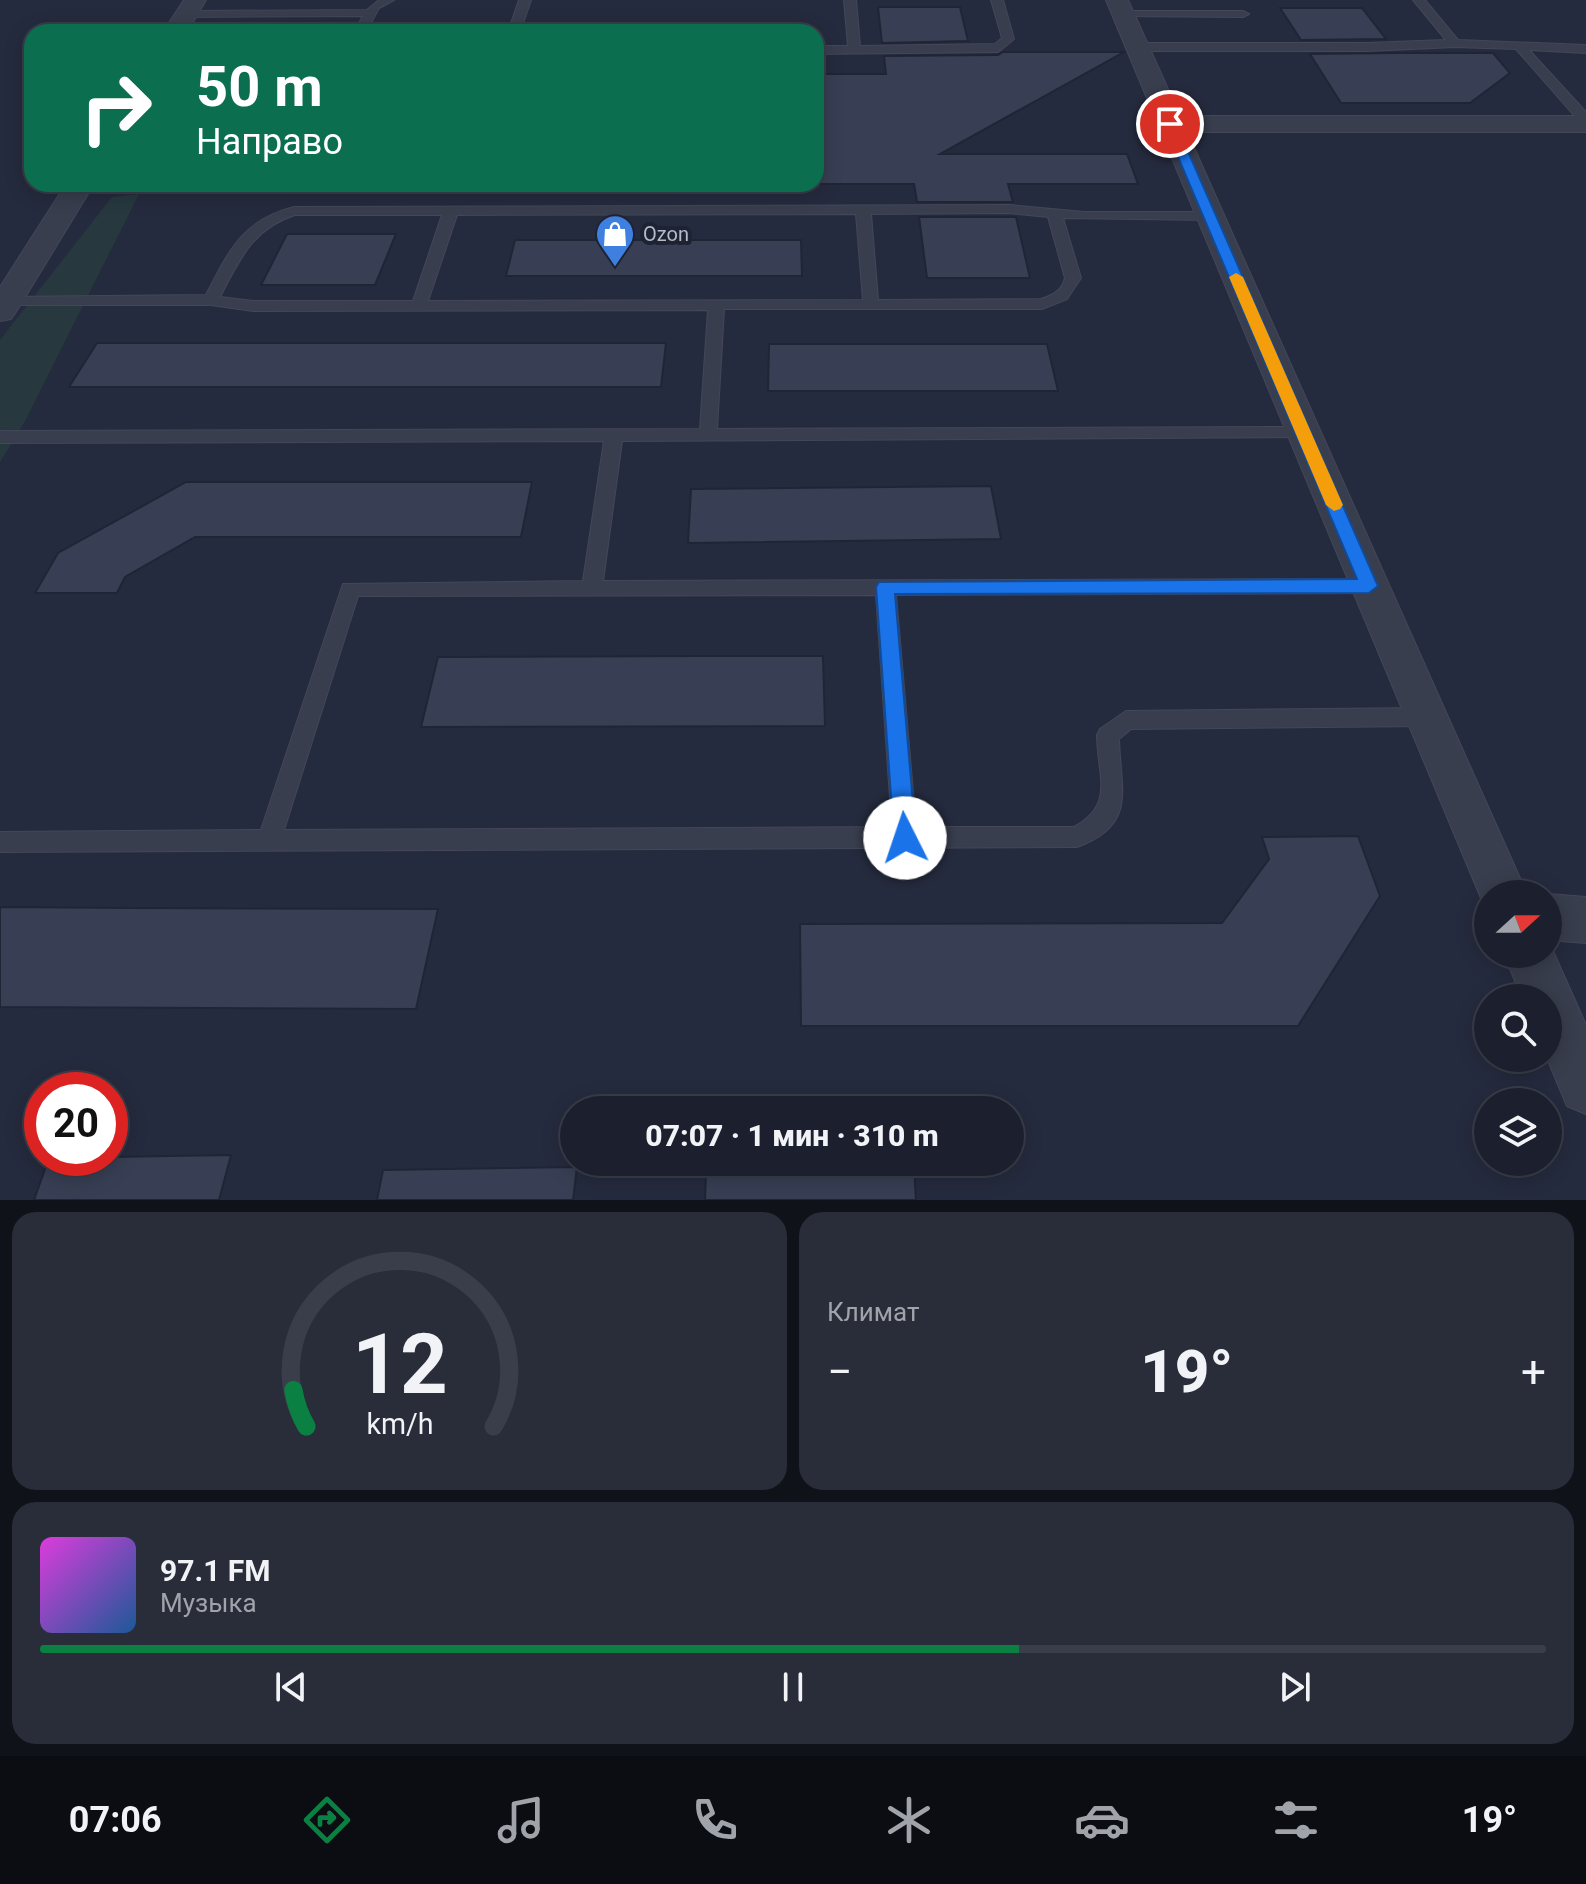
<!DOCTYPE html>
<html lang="ru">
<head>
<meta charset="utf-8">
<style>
	:root { --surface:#1c202e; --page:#292d3a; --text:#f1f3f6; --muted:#a0a3aa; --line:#3a3e4a; --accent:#0b8043 }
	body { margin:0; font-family:Roboto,sans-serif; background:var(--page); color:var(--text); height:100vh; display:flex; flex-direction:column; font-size:30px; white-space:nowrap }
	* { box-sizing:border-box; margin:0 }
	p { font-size:26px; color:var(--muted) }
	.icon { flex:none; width:44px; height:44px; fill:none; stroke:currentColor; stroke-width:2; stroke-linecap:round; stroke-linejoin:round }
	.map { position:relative; height:1200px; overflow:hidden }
	.panel { display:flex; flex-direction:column; gap:12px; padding:12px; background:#0f1219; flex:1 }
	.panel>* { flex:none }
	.banner { position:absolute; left:24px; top:24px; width:800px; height:168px; border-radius:24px; box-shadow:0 4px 20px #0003,0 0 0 2px var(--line); background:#0b6e4f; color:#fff; overflow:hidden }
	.needle { width:52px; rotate:69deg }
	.controls { position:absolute; left:1474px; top:880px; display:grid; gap:16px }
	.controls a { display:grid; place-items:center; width:88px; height:88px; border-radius:50%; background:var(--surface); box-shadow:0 4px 20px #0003,0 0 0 2px var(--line); font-size:40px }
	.speed { position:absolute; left:24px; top:1072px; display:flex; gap:16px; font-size:40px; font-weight:700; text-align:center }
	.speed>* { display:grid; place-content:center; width:104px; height:104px; border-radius:50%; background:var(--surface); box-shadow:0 4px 20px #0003,0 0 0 2px var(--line); line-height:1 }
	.speed .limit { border:12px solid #d22; background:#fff; color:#111 }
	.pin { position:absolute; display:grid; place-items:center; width:68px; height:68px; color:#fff; margin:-34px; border:4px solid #fff; border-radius:50%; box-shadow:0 2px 8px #0007 }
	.me { position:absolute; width:88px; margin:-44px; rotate:356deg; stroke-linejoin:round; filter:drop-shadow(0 0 6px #0008) }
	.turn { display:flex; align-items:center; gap:28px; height:168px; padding:0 40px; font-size:36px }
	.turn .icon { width:104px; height:104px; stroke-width:2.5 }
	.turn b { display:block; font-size:56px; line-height:68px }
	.big { font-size:60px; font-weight:800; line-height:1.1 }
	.panel .card { flex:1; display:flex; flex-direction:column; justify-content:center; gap:12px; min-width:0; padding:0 28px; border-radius:24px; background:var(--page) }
	.panel .dial { align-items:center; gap:0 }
	.dial svg { height:208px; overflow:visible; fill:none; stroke:var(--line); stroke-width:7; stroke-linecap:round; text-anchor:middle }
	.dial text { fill:var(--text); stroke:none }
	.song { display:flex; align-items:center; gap:24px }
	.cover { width:96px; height:96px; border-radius:12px; background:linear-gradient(135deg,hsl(300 70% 55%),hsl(210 70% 35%)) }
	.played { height:8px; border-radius:4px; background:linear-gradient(90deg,var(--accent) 65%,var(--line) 65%) }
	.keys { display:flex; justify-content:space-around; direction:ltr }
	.heat { display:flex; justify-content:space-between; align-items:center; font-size:44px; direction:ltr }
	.panel .tiles { flex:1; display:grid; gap:12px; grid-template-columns:1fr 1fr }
	.card:last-child { grid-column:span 2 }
	.trip { position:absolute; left:560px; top:1096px; width:464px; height:80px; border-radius:40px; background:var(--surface); box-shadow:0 4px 20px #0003,0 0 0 2px var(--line); font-weight:800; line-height:80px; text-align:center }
	.menu { display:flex; height:128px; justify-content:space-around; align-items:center; background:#0b0d12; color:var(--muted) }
	.menu .icon { width:56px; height:56px }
	.menu .current { color:var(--accent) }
	.menu b { font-size:36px; color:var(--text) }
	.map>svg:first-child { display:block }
	.green { fill:#27383f }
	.building { fill:#383f54; stroke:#202536; stroke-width:2 }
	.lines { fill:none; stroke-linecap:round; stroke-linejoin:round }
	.lane-casing { stroke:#434758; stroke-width:2 }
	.street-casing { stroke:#434758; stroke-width:2 }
	.lane { fill:#393e4e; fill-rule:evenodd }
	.street { fill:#393e4e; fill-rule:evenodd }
	.route { fill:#1a73e8; stroke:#114b97; stroke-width:2 }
	.slow { fill:#f59e0b }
	.labels { text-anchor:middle; stroke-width:8; stroke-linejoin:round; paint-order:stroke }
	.far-poi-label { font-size:20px; fill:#b6bac9; stroke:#1e2334; text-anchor:start }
</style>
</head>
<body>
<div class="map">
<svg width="1586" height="1200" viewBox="0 0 1586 1200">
	<rect width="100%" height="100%" fill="#252b3e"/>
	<!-- green -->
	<path class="green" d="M 139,194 L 25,421 L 0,462 L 0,340 L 112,197 Z"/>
	<!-- building -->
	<path class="building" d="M 878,7 L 960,7 L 968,41 L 882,43 Z
		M 1280,8 L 1362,8 L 1386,39 L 1301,40 Z
		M 1003,52 L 1124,52 L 940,154 L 1127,154 L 1138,184 L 1008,184 L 1013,202 L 917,202 L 914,184 L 816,184 L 816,74 L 886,74 L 884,56 L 998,55 Z
		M 1396,53 L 1493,53 L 1510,73 L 1470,103 L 1341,103 L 1310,54 Z
		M 919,217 L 1016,217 L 1030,278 L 927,278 Z
		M 287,234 L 396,234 L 375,285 L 261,285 Z
		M 515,240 L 801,240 L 802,276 L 506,276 Z
		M 97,343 L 666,343 L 661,387 L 69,387 Z
		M 769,344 L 1047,344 L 1058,391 L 768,391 Z
		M 186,482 L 532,482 L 521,537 L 195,537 L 125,577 L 117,593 L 35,593 L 58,553 Z
		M 991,486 L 1001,539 L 688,543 L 691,489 Z
		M 695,656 L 823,656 L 825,726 L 421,727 L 438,657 Z
		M 1358,836 L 1380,896 L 1298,1026 L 801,1026 L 800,924 L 1222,923 L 1269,859 L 1262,837 Z
		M 0,907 L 129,908 L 438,909 L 416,1009 L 0,1007 Z
		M 231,1155 L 219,1200 L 34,1200 L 49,1158 Z
		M 577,1167 L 573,1200 L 377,1200 L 383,1170 Z
		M 914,1168 L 916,1200 L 705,1200 L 706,1171 Z"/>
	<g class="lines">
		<!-- lane casing -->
		<g class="lane-casing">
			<path id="lane" d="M 379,0 L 394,0 L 379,8 L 366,32 L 354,32 L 363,16 L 187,17 L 181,14 L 187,11 L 367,10 Z
				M 519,0 L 531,0 L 520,32 L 508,32 Z
				M 844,0 L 856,0 L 860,46 L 995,44 L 1002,38 L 991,0 L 1003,0 L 1014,39 L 998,52 L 816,54 L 816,46 L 848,46 Z
				M 1413,0 L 1425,0 L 1458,40 L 1586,45 L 1586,53 L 1529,50 L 1586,112 L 1586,124 L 1581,123 L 1516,49 L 1455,47 L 1367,51 L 1137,51 L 1131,47 L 1137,43 L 1367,43 L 1446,40 Z
				M 1123,11 L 1243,11 L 1249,14 L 1243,17 L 1119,16 L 1119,12 Z
				M 1009,205 L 1084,212 L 1210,212 L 1217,216 L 1210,220 L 1063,218 L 1081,278 L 1067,299 L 1042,309 L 724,309 L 717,429 L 1304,427 L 1313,433 L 1310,437 L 622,441 L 603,581 L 1369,579 L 1376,581 L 1379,586 L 1376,591 L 1369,593 L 896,595 L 916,827 L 1074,827 C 1116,804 1097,775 1097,735 L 1100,729 L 1126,711 L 1426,708 L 1434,711 L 1437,717 L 1434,723 L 1426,726 L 1131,729 L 1119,739 C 1120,789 1138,825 1077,847 L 0,852 L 0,832 L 261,830 L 343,584 L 583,581 L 604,441 L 0,443 L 0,431 L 700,429 L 708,310 L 253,311 L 211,305 L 8,305 L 2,303 L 2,297 L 206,295 C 229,251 242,220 294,207 ZM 856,214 L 863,300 L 428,301 L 457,215 ZM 871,214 L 1009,213 L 1048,217 L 1065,278 C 1062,291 1053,295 1041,299 L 878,300 ZM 295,215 L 442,215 L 413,301 L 253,301 L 220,297 C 239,260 253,228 295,215 ZM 876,595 L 892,827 L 284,830 L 358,596 Z"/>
		</g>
		<!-- street casing -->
		<g class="street-casing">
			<path id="street" d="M 184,0 L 206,0 L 187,32 L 163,32 Z
				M 1106,0 L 1128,0 L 1180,116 L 1586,116 L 1586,132 L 1187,132 L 1527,894 L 1488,894 L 1486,910 Z
				M 66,184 L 94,184 L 16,312 L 11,319 L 0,321 L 0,287 Z
				M 1548,894 L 1586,897 L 1586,943 L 1548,940 L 1586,1025 L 1586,1114 L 1567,1106 L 1547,1058 L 1548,998 L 1522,998 L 1504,954 L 1548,954 Z"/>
		</g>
		<!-- lane -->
		<use href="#lane" class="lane"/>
		<!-- street -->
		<use href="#street" class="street"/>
	</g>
	<!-- route -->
	<path class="route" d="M 1166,122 L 1176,124 L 1378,586 L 1369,593 L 895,594 L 916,838 L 913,845 L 905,848 L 897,845 L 894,838 L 876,587 L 879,582 L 1357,579 L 1164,124 Z"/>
	<!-- slow -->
	<path class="slow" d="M 1236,273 L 1243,277 L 1343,505 L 1340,509 L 1334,511 L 1326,505 L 1229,277 Z"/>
	<!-- icons -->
	<defs>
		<g id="shop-pin" transform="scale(2)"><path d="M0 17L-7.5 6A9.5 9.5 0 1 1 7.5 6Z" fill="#3f7fe0" stroke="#1e2334"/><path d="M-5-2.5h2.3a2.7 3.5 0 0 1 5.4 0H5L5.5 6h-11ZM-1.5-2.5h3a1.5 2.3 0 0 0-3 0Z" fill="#fff"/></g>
	</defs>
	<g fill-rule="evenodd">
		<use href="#shop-pin" x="615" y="234"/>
	</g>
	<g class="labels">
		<!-- far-poi labels -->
		<g class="far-poi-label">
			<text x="643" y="241">Ozon</text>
		</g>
	</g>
</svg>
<div class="controls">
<a><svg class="needle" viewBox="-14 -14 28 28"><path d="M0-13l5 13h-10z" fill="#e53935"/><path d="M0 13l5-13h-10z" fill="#a0a3aa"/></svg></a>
<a><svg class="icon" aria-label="search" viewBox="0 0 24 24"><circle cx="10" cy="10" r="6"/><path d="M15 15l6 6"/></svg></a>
<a><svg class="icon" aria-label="layers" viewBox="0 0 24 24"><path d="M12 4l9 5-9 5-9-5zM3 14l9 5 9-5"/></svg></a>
</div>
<div class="speed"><div class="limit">20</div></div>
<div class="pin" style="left:1170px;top:124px;background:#d93025"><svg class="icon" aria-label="arrive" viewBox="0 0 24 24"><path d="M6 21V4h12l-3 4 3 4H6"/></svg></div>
<svg class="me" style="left:905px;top:838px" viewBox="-20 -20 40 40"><circle r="19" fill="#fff"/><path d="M0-13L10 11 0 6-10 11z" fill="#1a73e8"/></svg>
<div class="trip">07:07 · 1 мин · 310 m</div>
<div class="banner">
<div class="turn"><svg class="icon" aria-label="right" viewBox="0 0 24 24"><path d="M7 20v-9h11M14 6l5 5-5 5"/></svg><div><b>50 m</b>Направо</div></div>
</div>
</div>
<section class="panel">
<div class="tiles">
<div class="card dial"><svg viewBox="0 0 100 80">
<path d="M14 69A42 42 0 1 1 86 69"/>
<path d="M14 69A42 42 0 0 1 9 55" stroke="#0b8043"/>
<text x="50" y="56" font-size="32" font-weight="700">12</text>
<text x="50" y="72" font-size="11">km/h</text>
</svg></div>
<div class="card"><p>Климат</p>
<div class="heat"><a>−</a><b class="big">19°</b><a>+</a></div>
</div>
<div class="card">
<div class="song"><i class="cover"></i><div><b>97.1 FM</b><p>Музыка</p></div></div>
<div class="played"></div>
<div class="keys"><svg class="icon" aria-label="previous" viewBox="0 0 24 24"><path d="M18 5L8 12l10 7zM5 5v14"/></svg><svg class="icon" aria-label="pause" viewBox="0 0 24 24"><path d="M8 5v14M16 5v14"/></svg><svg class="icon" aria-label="next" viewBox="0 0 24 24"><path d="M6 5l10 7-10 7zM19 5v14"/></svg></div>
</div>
</div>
</section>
<nav class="menu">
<b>07:06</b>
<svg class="icon current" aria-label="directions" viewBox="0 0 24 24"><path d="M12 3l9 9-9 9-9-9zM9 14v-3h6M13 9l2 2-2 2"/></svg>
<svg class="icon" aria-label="music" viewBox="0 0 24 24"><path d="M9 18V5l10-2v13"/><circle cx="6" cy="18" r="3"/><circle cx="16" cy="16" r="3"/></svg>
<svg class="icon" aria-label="phone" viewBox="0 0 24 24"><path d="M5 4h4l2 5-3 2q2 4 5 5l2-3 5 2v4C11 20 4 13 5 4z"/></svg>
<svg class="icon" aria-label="climate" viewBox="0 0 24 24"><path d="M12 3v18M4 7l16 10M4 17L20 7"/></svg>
<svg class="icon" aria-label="car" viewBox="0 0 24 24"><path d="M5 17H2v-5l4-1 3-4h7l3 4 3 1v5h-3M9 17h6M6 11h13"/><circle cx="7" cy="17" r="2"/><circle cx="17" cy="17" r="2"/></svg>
<svg class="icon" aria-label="filters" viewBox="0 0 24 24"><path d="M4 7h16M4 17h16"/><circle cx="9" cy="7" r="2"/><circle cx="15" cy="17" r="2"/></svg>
<b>19°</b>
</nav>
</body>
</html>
